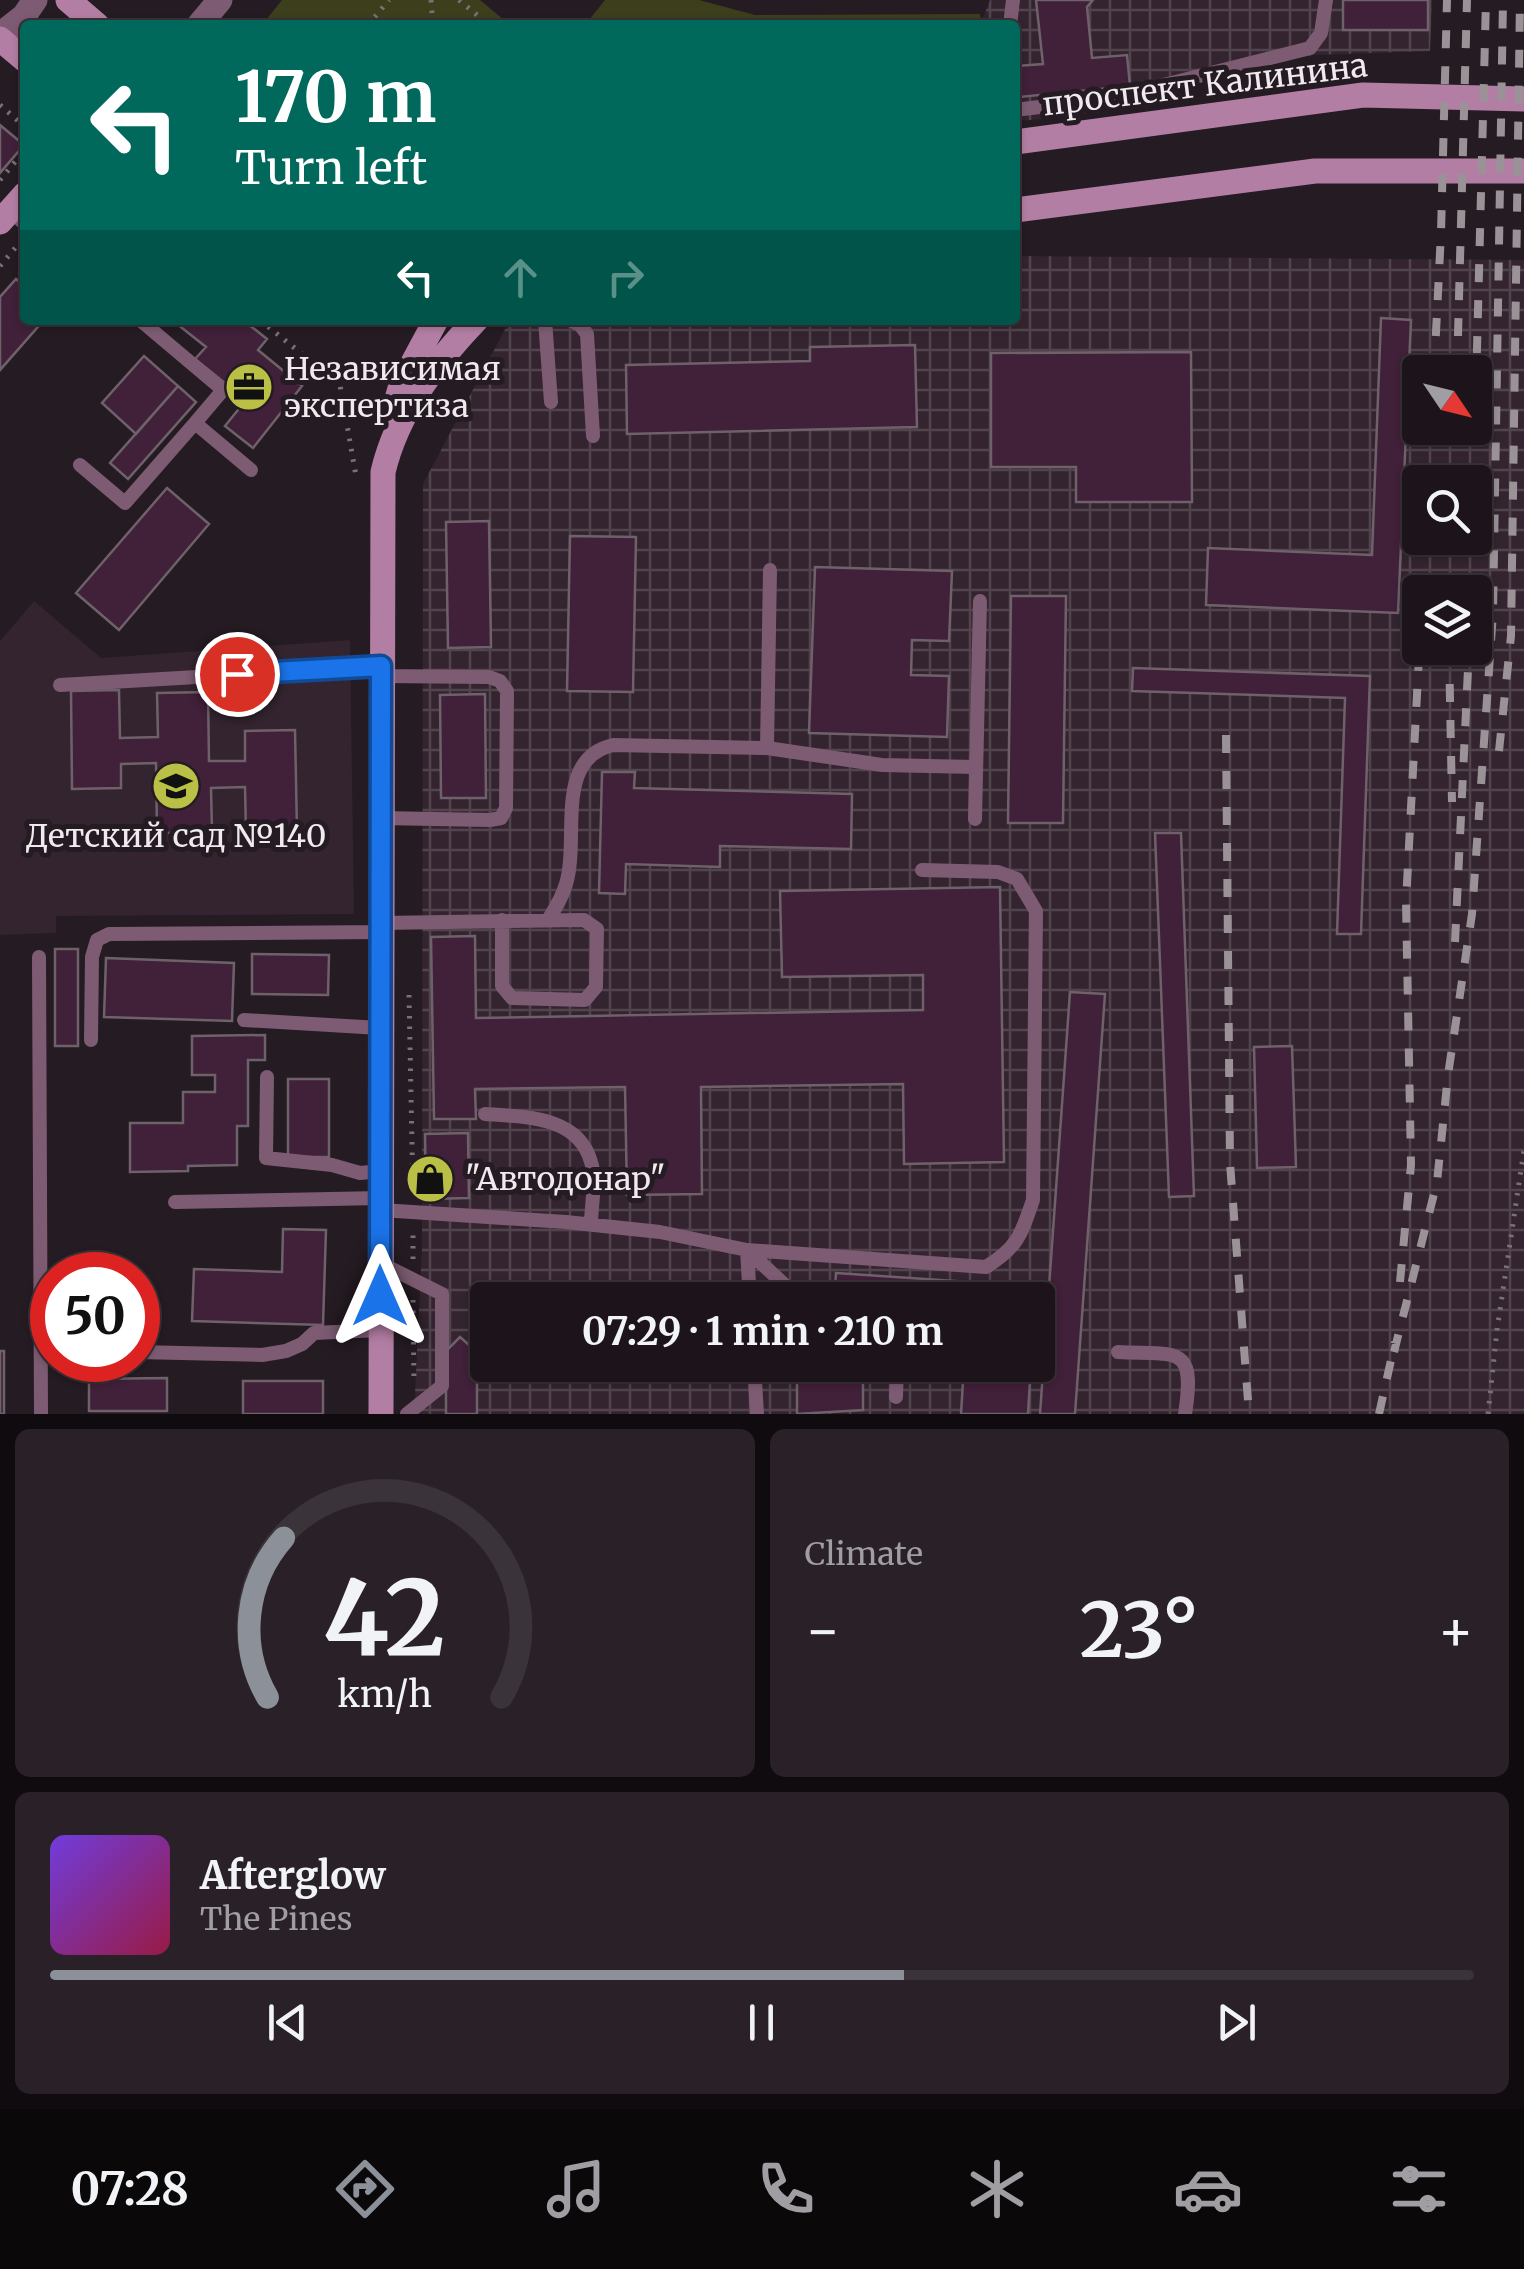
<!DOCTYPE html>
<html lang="en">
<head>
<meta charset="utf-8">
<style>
	:root { --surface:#1c141a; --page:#292127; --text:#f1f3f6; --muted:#a09ea2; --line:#3a3339; --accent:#8c9099 }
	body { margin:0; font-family:Merriweather,serif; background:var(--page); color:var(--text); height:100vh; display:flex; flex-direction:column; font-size:38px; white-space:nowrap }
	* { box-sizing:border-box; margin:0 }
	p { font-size:32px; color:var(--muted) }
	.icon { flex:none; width:55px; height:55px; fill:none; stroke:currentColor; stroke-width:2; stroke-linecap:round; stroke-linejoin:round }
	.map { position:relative; height:1414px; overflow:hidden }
	.panel { display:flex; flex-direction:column; gap:15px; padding:15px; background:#0f0b0e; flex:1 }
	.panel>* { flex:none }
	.guide { position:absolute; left:20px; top:20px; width:1000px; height:305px; border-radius:10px; box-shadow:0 2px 8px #0004,0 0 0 2px var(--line); background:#00695c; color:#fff; overflow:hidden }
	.needle { width:65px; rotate:125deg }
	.tools { position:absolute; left:1402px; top:355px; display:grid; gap:20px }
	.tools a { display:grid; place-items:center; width:90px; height:90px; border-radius:10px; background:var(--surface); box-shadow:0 2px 8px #0004,0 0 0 2px var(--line); font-size:50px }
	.speed { position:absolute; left:30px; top:1252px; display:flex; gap:20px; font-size:50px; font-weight:700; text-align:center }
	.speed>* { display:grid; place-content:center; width:130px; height:130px; border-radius:50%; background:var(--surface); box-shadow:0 2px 8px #0004,0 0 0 2px var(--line); line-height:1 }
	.speed .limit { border:15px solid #d22; background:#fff; color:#111 }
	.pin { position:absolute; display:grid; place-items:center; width:85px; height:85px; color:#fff; margin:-42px; border:5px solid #fff; border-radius:50%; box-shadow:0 2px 10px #0007 }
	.me { position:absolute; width:110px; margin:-55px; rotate:0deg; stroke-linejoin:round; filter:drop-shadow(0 0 8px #0008) }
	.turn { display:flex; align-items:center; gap:35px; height:210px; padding:0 50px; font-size:45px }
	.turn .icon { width:130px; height:130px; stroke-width:2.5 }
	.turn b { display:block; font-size:70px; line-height:85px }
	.lanes { display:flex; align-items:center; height:95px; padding:0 50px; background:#0003; justify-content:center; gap:50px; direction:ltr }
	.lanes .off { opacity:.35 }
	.big { font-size:75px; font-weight:700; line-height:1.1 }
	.panel .card { flex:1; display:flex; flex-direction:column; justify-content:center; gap:15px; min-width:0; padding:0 35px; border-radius:15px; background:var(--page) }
	.panel .dial { align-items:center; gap:0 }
	.dial svg { height:260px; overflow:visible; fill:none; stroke:var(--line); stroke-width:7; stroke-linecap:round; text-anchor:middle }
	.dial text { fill:var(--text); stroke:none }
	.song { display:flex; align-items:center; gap:30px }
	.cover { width:120px; height:120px; border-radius:15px; background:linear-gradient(135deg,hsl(260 70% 55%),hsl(340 70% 35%)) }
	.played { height:10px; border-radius:5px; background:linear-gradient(90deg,var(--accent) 60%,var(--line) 60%) }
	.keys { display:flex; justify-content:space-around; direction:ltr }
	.heat { display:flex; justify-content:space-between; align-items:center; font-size:55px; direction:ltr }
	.panel .tiles { flex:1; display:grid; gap:15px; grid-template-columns:1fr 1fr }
	.card:last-child { grid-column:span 2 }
	.trip { position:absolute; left:470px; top:1282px; width:585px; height:100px; border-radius:10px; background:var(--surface); box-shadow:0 2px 8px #0004,0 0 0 2px var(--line); font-weight:700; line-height:100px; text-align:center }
	.dock { display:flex; height:160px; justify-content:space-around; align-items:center; background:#0b080a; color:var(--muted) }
	.dock .icon { width:70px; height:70px }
	.dock .current { color:var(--accent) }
	.dock b { font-size:45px; color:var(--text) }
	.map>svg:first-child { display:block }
	.built { fill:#33242f }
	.industrial { fill:url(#industrial-grid); fill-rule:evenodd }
	.green { fill:#3d3f1c }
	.building { fill:#412039; stroke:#6e626a; stroke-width:2.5 }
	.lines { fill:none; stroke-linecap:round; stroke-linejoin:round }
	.path { stroke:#797177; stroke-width:5; stroke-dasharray:2.5 8; stroke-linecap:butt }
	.service { stroke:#7d5c73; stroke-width:14 }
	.minor { stroke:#7d5c73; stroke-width:25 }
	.tertiary { stroke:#7d5c73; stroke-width:25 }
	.secondary { stroke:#b37ea4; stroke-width:25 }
	.rail { stroke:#9a9297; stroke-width:8; stroke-dasharray:18 18; stroke-linecap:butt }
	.route-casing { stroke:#114b97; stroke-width:25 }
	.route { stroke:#1a73e8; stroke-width:18 }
	.labels { text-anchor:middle; stroke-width:10; stroke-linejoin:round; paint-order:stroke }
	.street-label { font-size:32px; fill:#f0eaee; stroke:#251b22 }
	.poi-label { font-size:32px; fill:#f0eaee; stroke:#251b22; text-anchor:start }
</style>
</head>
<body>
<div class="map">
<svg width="1524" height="1414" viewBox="0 0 1524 1414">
	<defs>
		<pattern id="industrial-grid" width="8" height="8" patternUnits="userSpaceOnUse" patternTransform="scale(2.5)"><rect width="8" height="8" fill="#33242f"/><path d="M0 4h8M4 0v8" fill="none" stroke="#51444d"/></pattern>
	</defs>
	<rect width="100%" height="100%" fill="#251b22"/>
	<!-- built -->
	<path class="built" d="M 34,601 L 101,658 L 350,640 L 354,914 L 56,916 L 56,933 L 0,935 L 0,641 Z"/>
	<!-- industrial -->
	<path class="industrial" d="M 990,0 L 1432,0 L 1430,51 L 1314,55 L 1219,73 L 1073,117 L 1015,121 L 1015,25 L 980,25 Z
		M 1015,256 L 1524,260 L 1524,1414 L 414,1414 L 422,1249 L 423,484 L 510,320 L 1015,320 ZM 1420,372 L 1475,372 L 1475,428 L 1420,428 ZM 1420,482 L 1475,482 L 1475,538 L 1420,538 ZM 1420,592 L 1475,592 L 1475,648 L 1420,648 ZM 488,1300 L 1038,1300 L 1038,1365 L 488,1365 Z"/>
	<!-- green -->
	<path class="green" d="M 282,0 L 480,0 L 510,25 L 262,25 Z
		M 605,0 L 699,0 L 755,15 L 980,14 L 982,25 L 585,25 Z"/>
	<!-- building -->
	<path class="building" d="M 1036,0 L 1093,0 L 1087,7 L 1092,58 L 1127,55 L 1130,86 L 1020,97 L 1017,66 L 1043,64 Z
		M 1343,0 L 1428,0 L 1428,30 L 1343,30 Z
		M 0,125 L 24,145 L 0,173 Z
		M 16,279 L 25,286 L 25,320 L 44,320 L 0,370 L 0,297 Z
		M 1381,318 L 1411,320 L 1398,613 L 1206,605 L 1208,548 L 1372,555 Z
		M 172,320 L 243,320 L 267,339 L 258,350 L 302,386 L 253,448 L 225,426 L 246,400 L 195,359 L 206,347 Z
		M 915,345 L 917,427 L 627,434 L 626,365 L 810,361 L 810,347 Z
		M 1191,352 L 1192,502 L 1076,502 L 1076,467 L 991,467 L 991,353 Z
		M 144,356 L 178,386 L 136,434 L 102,403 Z
		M 178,386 L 196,402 L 128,479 L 110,463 Z
		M 167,488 L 209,524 L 119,630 L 76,593 Z
		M 489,521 L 491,647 L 448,648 L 446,522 Z
		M 570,536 L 636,537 L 633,692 L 567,691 Z
		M 815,567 L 952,571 L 949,641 L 912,640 L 911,675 L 949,676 L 947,737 L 809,733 Z
		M 1011,596 L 1066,596 L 1063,823 L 1008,823 Z
		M 1133,668 L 1370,676 L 1361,934 L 1337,934 L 1345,698 L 1132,691 Z
		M 119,690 L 120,738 L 158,737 L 157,693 L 208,692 L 209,761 L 245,761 L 245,731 L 295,730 L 297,831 L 246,832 L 245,787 L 211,788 L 212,832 L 157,833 L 156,763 L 121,764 L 121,788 L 72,789 L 71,691 Z
		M 485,694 L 486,798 L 441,798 L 440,695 Z
		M 602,772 L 635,772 L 634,788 L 852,794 L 851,849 L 720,846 L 720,867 L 626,864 L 625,894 L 599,893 Z
		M 1155,833 L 1181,833 L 1194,1196 L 1169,1197 Z
		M 1000,887 L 1004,1162 L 904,1164 L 903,1084 L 701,1087 L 702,1194 L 627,1195 L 625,1087 L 475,1089 L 476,1119 L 434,1119 L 431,937 L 475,936 L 476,1018 L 923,1010 L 923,975 L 782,977 L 780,891 Z
		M 55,949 L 78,949 L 78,1046 L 55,1046 Z
		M 252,954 L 329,955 L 328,995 L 252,994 Z
		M 106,958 L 234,963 L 232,1021 L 104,1017 Z
		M 1070,992 L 1105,994 L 1075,1414 L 1040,1414 Z
		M 265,1035 L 265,1060 L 248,1060 L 248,1126 L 237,1126 L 237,1165 L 188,1166 L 188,1171 L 130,1172 L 130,1123 L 183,1123 L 183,1092 L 215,1092 L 215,1075 L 192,1075 L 192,1036 Z
		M 1292,1046 L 1296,1167 L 1257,1168 L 1254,1047 Z
		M 288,1079 L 329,1079 L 329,1157 L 288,1157 Z
		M 468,1133 L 469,1198 L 426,1199 L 425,1134 Z
		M 283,1229 L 326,1230 L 323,1325 L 192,1321 L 194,1269 L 282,1272 Z
		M 836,1273 L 969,1282 L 968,1300 L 834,1300 Z
		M 460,1337 L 477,1352 L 477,1414 L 446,1414 L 446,1351 Z
		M 0,1351 L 4,1351 L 4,1414 L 0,1414 Z
		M 797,1365 L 863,1365 L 863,1410 L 797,1414 Z
		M 964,1365 L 1031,1365 L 1028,1414 L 961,1414 Z
		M 167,1378 L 167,1411 L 89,1411 L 89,1379 Z
		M 243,1381 L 323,1381 L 323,1414 L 243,1414 Z"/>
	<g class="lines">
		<!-- path -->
		<path class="path" d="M 431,0 L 433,25
			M 459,0 L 489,25
			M 368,25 L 389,0
			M 0,105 L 25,127
			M 0,180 L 25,150
			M 0,266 L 21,241
			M 260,320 L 340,385 L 356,476
			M 409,995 L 413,1194
			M 413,1259 L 413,1230
			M 413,1300 L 414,1384
			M 1488,1414 L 1497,1330 L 1524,1150"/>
		<!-- service -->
		<path class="service" d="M 1010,25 L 1013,0
			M 1015,110 L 1112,98 L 1310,48 L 1321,33 L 1326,0
			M 10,211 L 25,224
			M 140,320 L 223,390 L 195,423 L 251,470
			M 545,320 L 551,402
			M 570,320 L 580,325 L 587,334 L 593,436
			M 80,465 L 125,503 L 195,423
			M 60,685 L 381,666
			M 767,748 L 770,570
			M 380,818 L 490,820 L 501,818 L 506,808 L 507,691 L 500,681 L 489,677 L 381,676
			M 975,819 L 980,601
			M 548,920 C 555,909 562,898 566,884 C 580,838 553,759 613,745 L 767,748 L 882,765 L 976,767
			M 381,923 L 584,920 L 597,929 L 596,987 L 585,1000 L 512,998 L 502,986 L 502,920
			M 39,957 L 41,1414
			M 244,1020 L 380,1028
			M 91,1040 L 92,957 L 97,940 L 109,934 L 381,932
			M 267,1077 L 266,1158 L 332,1165 L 360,1173 L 381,1171
			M 485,1114 C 523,1117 578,1115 591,1162 C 597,1179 591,1206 591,1224
			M 175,1202 L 381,1198
			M 381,1210 L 566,1222 L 660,1232 L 747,1250 L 986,1267 C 1018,1247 1021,1235 1033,1200 L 1036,911 L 1017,879 L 998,872 L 922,870
			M 380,1263 L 442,1294 L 442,1386 L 407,1414
			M 750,1300 L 747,1250 L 801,1300
			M 138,1352 L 262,1355 L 286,1351 L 302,1344 L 314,1333 L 380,1330
			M 1118,1352 C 1178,1355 1196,1344 1185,1414
			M 754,1365 L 757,1414
			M 896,1397 L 897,1365"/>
		<!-- minor -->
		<path class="minor" d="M 0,35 L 24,16 L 35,0"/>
		<!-- tertiary -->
		<path class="tertiary" d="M 199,25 L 220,0"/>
		<!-- secondary -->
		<path class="secondary" d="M 68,0 L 97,25
			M 0,39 L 25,60
			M 1015,142 L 1363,95 L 1524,99
			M 1015,210 L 1315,171 L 1524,171
			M 0,222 L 25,194
			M 392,417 L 401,385 L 436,320
			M 381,1414 L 383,472 C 397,413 434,364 476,320"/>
		<!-- rail -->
		<path class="rail" d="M 1434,372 L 1441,233 L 1447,0
			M 1457,372 L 1467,0
			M 1475,426 L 1486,0
			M 1428,482 L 1431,428
			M 1453,482 L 1455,428
			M 1473,482 L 1475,428
			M 1422,592 L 1425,538
			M 1449,592 L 1451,538
			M 1470,592 L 1472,538
			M 1449,648 L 1452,802
			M 1226,735 L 1230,1163 L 1249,1414
			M 1499,751 L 1511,636 L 1520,0
			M 1455,942 L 1469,648
			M 1400,1282 L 1411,1165 L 1406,902 L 1420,638
			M 1394,1352 L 1437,1182 L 1448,1075 L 1472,914 L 1493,613 L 1503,0
			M 1379,1414 L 1395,1342"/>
	</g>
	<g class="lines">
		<!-- route casing -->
		<g class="route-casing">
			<path id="route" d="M 237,674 L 381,666 L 380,1296"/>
		</g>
		<!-- route -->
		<use href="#route" class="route"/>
	</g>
	<!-- icons -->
	<defs>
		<g id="office-disc" transform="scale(2.5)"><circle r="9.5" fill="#bac045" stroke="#251b22"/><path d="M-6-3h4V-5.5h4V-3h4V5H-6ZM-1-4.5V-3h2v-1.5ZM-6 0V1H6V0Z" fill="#111"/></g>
		<g id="school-disc" transform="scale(2.5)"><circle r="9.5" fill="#bac045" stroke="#251b22"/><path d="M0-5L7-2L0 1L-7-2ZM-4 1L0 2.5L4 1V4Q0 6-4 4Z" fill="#111"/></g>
		<g id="shop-disc" transform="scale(2.5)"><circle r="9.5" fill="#bac045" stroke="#251b22"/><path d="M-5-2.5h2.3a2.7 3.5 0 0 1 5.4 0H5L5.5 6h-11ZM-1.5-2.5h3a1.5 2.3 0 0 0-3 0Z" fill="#111"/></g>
	</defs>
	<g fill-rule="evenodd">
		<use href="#office-disc" x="249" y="387"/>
		<use href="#school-disc" x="176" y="786"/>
		<use href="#shop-disc" x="430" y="1179"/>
	</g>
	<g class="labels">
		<!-- street labels -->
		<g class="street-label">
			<text transform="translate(1205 85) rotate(-7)" y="11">проспект Калинина</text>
		</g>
		<!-- poi labels -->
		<g class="poi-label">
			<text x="284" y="380">Независимая<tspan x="284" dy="37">экспертиза</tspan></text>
			<text x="176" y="847" text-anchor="middle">Детский сад №140</text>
			<text x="465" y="1190">"Автодонар"</text>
		</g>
	</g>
</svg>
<div class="tools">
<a><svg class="needle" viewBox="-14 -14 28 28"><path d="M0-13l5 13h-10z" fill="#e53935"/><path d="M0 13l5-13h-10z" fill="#a09ea2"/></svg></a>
<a><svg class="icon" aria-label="search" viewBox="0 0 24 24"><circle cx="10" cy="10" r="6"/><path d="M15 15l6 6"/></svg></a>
<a><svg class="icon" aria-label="layers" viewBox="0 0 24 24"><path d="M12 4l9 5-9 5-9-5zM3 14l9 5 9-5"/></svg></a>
</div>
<div class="speed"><div class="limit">50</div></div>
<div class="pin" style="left:237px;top:674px;background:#d93025"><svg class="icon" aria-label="arrive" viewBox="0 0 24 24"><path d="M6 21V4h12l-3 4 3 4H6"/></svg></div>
<svg class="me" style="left:380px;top:1296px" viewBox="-20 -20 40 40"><path d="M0-17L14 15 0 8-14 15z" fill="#1a73e8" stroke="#fff" stroke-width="4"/></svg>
<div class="trip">07:29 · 1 min · 210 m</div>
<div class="guide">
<div class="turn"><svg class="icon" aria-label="left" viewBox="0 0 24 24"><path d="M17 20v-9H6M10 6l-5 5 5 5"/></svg><div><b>170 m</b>Turn left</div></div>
<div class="lanes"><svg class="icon" aria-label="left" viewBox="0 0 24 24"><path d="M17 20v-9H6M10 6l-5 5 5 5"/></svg><svg class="icon off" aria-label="ahead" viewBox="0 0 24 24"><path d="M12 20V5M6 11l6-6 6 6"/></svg><svg class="icon off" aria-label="right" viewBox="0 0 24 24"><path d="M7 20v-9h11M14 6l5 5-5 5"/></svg></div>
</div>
</div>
<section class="panel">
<div class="tiles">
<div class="card dial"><svg viewBox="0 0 100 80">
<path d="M14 69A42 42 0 1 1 86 69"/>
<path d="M14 69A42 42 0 0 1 19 20" stroke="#8c9099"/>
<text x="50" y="56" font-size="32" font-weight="700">42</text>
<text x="50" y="72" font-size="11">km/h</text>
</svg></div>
<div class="card"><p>Climate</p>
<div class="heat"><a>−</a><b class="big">23°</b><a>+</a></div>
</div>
<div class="card">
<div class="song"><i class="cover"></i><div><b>Afterglow</b><p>The Pines</p></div></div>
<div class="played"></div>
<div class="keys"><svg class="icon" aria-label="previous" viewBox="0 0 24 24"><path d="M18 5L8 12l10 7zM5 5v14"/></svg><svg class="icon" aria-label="pause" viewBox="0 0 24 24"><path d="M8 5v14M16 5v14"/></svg><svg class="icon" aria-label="next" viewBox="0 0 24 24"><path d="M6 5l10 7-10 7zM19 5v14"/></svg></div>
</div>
</div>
</section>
<nav class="dock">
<b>07:28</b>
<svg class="icon current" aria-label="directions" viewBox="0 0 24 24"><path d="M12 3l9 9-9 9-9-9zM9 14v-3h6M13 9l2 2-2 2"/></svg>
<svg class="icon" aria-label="music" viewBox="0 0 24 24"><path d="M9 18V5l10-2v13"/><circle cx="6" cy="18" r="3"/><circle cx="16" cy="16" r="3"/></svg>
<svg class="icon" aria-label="phone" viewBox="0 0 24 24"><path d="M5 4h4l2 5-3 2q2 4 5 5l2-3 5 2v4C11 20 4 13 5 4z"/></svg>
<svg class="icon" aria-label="climate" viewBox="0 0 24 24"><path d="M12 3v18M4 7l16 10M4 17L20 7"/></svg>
<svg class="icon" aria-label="car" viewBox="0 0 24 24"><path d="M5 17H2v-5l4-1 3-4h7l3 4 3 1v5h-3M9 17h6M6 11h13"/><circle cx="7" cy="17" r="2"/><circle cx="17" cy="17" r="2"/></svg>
<svg class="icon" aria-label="filters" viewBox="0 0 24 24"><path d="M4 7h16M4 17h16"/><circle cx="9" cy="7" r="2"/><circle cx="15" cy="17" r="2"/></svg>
</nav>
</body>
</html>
